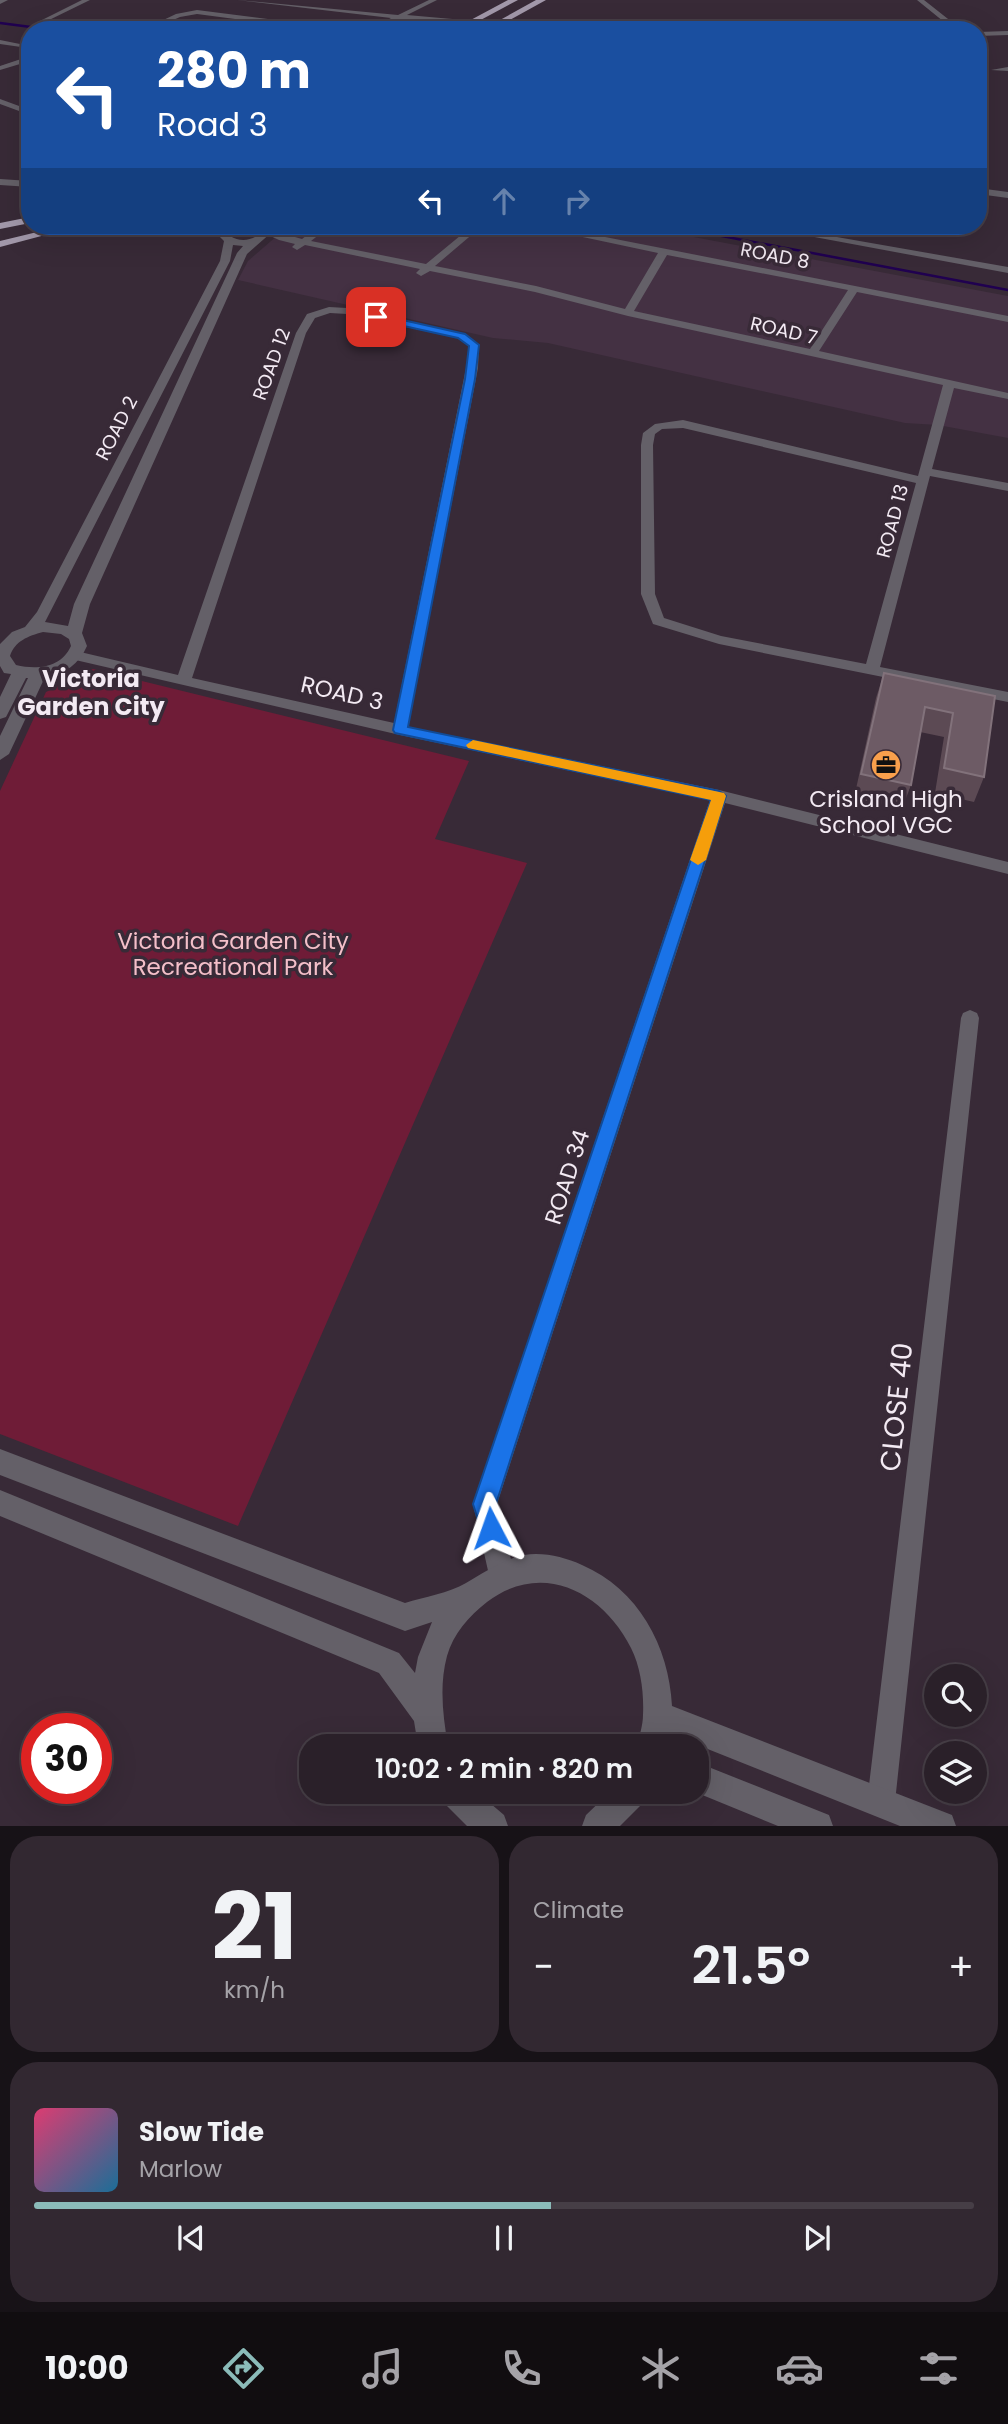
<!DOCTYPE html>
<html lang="en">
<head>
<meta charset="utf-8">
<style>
	:root { --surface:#2a2029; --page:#322831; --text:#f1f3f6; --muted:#a5a3a8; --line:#463e46; --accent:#8bbbb9 }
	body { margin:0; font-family:Poppins,sans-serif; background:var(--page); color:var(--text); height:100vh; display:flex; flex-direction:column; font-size:26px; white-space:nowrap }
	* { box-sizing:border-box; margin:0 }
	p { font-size:23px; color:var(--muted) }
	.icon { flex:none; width:38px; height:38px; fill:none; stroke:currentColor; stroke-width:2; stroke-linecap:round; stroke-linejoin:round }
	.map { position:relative; height:1826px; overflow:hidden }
	.details { display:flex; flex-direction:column; gap:10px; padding:10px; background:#171217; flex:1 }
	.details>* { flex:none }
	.top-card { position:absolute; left:21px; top:21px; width:966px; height:214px; border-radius:28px; box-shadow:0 7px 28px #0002,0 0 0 2px var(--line); background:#1a4fa0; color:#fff; overflow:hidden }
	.buttons { position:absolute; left:924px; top:1664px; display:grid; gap:14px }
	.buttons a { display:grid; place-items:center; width:63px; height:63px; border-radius:50%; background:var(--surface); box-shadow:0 7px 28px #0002,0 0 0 2px var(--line); font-size:35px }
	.speed { position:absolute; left:21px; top:1713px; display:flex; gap:14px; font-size:35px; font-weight:700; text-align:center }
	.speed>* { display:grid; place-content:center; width:91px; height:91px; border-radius:50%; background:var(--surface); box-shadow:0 7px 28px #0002,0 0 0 2px var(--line); line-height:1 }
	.speed .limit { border:10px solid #d22; background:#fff; color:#111 }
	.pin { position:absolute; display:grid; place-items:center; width:60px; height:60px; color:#fff; margin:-30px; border-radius:14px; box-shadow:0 4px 10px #0006 }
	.me { position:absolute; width:77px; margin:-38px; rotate:356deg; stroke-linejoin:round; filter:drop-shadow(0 0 5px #0008) }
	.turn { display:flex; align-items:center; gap:24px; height:147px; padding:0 21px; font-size:32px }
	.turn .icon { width:91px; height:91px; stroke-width:2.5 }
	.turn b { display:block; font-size:49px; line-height:60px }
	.lanes { display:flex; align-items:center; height:66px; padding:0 21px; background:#0003; justify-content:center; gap:35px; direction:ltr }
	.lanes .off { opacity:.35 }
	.big { font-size:52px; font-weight:600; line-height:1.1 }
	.details .widget { flex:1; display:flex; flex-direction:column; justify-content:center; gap:10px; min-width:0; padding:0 24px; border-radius:28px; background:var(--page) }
	.details .dial { align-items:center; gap:0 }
	.dial b { font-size:91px; line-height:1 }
	.song { display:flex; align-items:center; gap:21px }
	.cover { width:84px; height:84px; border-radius:10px; background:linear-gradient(135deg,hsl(340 70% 55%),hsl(200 70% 35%)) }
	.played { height:7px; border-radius:4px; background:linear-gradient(90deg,var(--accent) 55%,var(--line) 55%) }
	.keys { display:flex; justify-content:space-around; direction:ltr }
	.heat { display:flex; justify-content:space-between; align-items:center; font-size:38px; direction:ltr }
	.details .tiles { flex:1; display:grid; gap:10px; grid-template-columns:1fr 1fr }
	.widget:last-child { grid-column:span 2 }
	.trip { position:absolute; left:299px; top:1734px; width:410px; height:70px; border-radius:28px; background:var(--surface); box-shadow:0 7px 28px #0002,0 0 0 2px var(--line); font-weight:600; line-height:70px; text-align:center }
	.dock { display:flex; height:112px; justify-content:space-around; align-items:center; background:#110d10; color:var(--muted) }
	.dock .icon { width:49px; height:49px }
	.dock .on { color:var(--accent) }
	.dock b { font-size:32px; color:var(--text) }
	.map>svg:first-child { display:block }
	.built { fill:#443143 }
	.green { fill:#6f1c37 }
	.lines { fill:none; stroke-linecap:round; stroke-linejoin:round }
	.stream { stroke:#200150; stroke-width:2.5 }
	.minor { fill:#646068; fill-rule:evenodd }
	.tertiary { fill:#646068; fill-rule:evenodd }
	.trunk { fill:#a298aa; fill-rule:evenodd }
	.wall { fill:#5c4a54 }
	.building { fill:#6d5b65; stroke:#82727b; stroke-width:2 }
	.route { fill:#1a73e8; stroke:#114b97; stroke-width:2 }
	.slow { fill:#f59e0b }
	.labels { text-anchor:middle; stroke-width:7; stroke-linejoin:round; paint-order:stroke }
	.far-street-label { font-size:19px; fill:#f3eaf3; stroke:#382a37 }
	.street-label { font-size:23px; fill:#f3eaf3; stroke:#382a37 }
	.poi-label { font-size:23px; fill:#f3eaf3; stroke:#382a37 }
	.park-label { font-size:23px; fill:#f4bfc9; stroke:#382a37 }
	.neighbourhood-label { font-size:24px; font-weight:bold; fill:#f3eaf3; stroke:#382a37 }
	.near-street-label { font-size:28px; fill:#f3eaf3; stroke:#382a37 }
</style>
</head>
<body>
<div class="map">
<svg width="1008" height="1826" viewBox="0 0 1008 1826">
	<rect width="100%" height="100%" fill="#382a37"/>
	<!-- built -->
	<path class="built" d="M 268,226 L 635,226 L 1008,296 L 1008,438 L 938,425 L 905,423 L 548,343 L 493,338 L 238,280 L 248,261 L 278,235 L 276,231 Z"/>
	<!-- green -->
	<path class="green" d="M 93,669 L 469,761 L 435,839 L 527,863 L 238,1526 L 0,1434 L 0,791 L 46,692 Z"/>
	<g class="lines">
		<!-- stream -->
		<path class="stream" d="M 0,23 L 54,30
			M 669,226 L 1008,290"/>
		<!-- minor -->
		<path class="minor" d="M 0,0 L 8,0 L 0,4 Z
			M 82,0 L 90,0 L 43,23 L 38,22 Z
			M 237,0 L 398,15 L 429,0 L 437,0 L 407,15 L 475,21 L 472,23 L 400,19 L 377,30 L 368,30 L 391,18 Z
			M 917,0 L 924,0 L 962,30 L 954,30 Z
			M 197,10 L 339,28 L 342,30 L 320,30 L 197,14 L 180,17 L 162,25 L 174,30 L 155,27 L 157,23 L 176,14 Z
			M 1008,31 L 1008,35 L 978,36 L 978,32 Z
			M 0,40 L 25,45 L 21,47 L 0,44 Z
			M 30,56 L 30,61 L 0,70 L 0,66 Z
			M 1008,67 L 1008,71 L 991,70 Z
			M 0,99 L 30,110 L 30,115 L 0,104 Z
			M 0,179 L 30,181 L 30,187 L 0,185 Z
			M 978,188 L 1008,192 L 1008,198 L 978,194 Z
			M 319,226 L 330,226 L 311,241 L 426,264 L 472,226 L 482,226 L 435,266 L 536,286 L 625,309 L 658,253 L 531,226 L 549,226 L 1008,316 L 1008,322 L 857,292 L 819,351 L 1008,393 L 1008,399 L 954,388 L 932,469 L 1008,483 L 1008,491 L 930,476 L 880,667 L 1008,692 L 1008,702 L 719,644 L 653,624 L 641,594 L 641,445 L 643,433 L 655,424 L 683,420 L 918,476 L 943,385 L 628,316 L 535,292 L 430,271 L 421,276 L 416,273 L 420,269 L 305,245 L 297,250 L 292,247 L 295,244 L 279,240 L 262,232 L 267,229 L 302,239 ZM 667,255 L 848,290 L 810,349 L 634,311 ZM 683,428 L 916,483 L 866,664 L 721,636 L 664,618 L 655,594 L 653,445 L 655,434 L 662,429 Z
			M 755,226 L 774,226 L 1008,267 L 1008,273 Z
			M 329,307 L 347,308 L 465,334 L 479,345 L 478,368 L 408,727 L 719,790 L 1008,862 L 1008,874 L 725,803 L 497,1504 L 515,1575 L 511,1584 L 502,1588 L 493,1584 L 489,1575 L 473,1504 L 710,800 L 400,735 L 71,659 L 69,656 L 76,651 L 178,675 L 296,333 L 307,314 ZM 330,313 L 347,314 L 457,338 L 469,346 L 466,368 L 394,723 L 192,678 L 306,333 L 315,318 Z
			M 970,1010 L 977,1013 L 979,1018 L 895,1802 L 891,1812 L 881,1816 L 871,1812 L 867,1802 L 961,1018 L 963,1013 Z"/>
		<!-- tertiary -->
		<path class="tertiary" d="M 186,226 L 202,226 L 222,231 L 228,226 L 243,226 L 232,231 L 230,236 C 240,242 250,241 260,234 L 252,226 L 264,226 L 272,232 L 247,254 L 90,604 L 82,633 L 87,646 C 79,664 65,674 45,677 L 9,754 L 0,760 L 0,736 L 28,678 L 26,678 L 6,717 L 0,719 L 0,697 L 11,674 L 4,673 L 0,666 L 0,644 L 12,632 L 25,627 L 37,612 L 220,261 L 224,241 L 219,236 ZM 233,245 L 243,246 L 237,253 L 74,604 L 68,626 L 45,622 L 230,261 ZM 43,632 L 61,634 L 69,639 L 71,646 C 61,668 37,670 16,665 L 10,656 C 15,641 28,636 43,632 Z
			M 0,1449 L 405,1603 C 424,1597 449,1593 466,1583 C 485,1572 502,1560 524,1555 C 544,1552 564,1557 582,1565 C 638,1589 669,1646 672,1706 L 952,1815 L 956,1826 L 900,1826 L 670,1734 L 667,1746 L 637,1746 C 639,1736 643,1726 643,1715 C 644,1693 641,1668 631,1648 C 603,1592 542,1560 487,1602 C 469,1616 453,1634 447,1656 C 439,1686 443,1716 448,1746 L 418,1746 L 414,1721 L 379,1673 L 0,1516 L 0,1490 L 399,1653 L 415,1673 L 418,1657 L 432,1622 L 405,1631 L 0,1475 Z
			M 696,1762 L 829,1815 L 833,1826 L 778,1826 L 695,1792 Z
			M 440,1792 L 477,1792 L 504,1815 L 508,1826 L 467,1826 L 444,1803 Z
			M 610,1792 L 647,1792 L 643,1803 L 620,1826 L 582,1826 L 586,1815 Z"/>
		<!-- trunk -->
		<path class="trunk" d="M 508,0 L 518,0 L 462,30 L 452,30 Z
			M 536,0 L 546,0 L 492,30 L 482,30 Z
			M 30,217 L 30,223 L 0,229 L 0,223 Z
			M 62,226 L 79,226 L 0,247 L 0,241 Z"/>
	</g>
	<!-- wall -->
	<path class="wall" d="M 884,673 L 995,696 L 984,777 L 974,802 L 935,793 L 944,737 L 920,732 L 911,785 L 902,809 L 854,798 L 876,698 Z"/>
	<!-- building -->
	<path class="building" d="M 884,673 L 995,696 L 984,777 L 944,768 L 953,713 L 925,707 L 911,785 L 861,774 Z"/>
	<!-- route -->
	<path class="route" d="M 376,314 L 465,334 L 479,345 L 475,379 L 408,727 L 719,791 L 726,796 L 496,1504 L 502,1528 L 499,1536 L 491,1539 L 483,1536 L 473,1504 L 711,800 L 395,733 L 393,730 L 465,379 L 469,346 L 458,338 L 372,319 L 372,315 Z"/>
	<!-- slow -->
	<path class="slow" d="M 473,740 L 724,793 L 726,796 L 706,860 L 698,865 L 690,860 L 711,800 L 468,748 L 466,745 Z"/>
	<!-- icons -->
	<defs>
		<g id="office-disc" transform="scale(1.575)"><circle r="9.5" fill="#f9a04c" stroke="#382a37"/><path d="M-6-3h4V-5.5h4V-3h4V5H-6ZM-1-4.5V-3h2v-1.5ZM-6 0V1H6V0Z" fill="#111"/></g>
	</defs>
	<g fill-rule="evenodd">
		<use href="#office-disc" x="886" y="765"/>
	</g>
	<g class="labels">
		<!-- far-street labels -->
		<g class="far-street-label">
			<text transform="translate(775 255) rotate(11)" y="7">ROAD 8</text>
			<text transform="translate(784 330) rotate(13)" y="7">ROAD 7</text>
			<text transform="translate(271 364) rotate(-70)" y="7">ROAD 12</text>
			<text transform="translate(116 428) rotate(-63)" y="7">ROAD 2</text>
			<text transform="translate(892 521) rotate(-75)" y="7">ROAD 13</text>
		</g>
		<!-- street labels -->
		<g class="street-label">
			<text transform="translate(342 693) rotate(13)" y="8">ROAD 3</text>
			<text transform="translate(567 1177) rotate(-72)" y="8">ROAD 34</text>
		</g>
		<!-- poi labels -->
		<g class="poi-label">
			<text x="886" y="807">Crisland High<tspan x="886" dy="26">School VGC</tspan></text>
		</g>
		<!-- park labels -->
		<g class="park-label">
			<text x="233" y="949">Victoria Garden City<tspan x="233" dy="26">Recreational Park</tspan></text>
		</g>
		<!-- neighbourhood labels -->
		<g class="neighbourhood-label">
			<text x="91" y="687">Victoria<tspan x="91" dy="28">Garden City</tspan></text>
		</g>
		<!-- near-street labels -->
		<g class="near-street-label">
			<text transform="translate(896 1407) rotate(-84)" y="10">CLOSE 40</text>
		</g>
	</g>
</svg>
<div class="buttons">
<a><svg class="icon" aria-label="search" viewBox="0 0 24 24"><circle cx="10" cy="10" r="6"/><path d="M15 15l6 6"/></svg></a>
<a><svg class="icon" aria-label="layers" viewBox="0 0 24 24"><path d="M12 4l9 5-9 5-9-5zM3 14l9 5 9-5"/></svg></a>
</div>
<div class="speed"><div class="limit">30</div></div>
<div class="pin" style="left:376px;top:317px;background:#d93025"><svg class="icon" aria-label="arrive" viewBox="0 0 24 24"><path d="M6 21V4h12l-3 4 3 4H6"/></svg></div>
<svg class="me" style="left:491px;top:1528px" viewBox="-20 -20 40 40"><path d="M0-17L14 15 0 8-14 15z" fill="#1a73e8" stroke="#fff" stroke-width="4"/></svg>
<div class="trip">10:02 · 2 min · 820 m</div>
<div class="top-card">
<div class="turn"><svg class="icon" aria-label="left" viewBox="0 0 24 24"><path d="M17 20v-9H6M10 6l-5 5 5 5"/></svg><div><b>280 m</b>Road 3</div></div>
<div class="lanes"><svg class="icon" aria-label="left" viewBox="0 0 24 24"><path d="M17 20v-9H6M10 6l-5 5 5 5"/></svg><svg class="icon off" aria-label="ahead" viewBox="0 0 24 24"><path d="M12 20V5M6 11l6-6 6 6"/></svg><svg class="icon off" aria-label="right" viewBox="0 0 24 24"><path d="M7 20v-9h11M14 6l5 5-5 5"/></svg></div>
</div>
</div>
<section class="details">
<div class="tiles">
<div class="widget dial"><b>21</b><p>km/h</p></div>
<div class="widget"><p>Climate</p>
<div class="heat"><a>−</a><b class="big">21.5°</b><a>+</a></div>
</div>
<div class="widget">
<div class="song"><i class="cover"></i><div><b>Slow Tide</b><p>Marlow</p></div></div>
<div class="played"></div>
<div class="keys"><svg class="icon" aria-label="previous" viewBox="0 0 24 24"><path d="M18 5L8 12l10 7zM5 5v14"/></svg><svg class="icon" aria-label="pause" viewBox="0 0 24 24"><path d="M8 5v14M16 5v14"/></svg><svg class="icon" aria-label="next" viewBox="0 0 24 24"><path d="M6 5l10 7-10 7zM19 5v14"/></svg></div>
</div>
</div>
</section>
<nav class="dock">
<b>10:00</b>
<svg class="icon on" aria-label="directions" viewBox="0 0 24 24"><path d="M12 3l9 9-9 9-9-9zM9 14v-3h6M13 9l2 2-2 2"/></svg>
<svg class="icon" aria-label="music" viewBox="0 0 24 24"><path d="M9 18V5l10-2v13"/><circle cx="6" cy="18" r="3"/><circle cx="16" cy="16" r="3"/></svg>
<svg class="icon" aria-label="phone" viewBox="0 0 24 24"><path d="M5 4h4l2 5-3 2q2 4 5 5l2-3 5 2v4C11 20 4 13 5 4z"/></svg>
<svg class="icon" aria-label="climate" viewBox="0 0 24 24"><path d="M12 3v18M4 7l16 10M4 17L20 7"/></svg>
<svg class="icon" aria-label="car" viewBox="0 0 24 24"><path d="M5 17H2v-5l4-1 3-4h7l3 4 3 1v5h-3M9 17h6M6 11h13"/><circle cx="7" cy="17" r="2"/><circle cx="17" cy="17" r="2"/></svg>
<svg class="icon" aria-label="filters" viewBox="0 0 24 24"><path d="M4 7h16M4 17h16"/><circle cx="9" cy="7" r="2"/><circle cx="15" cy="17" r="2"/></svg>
</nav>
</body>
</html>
